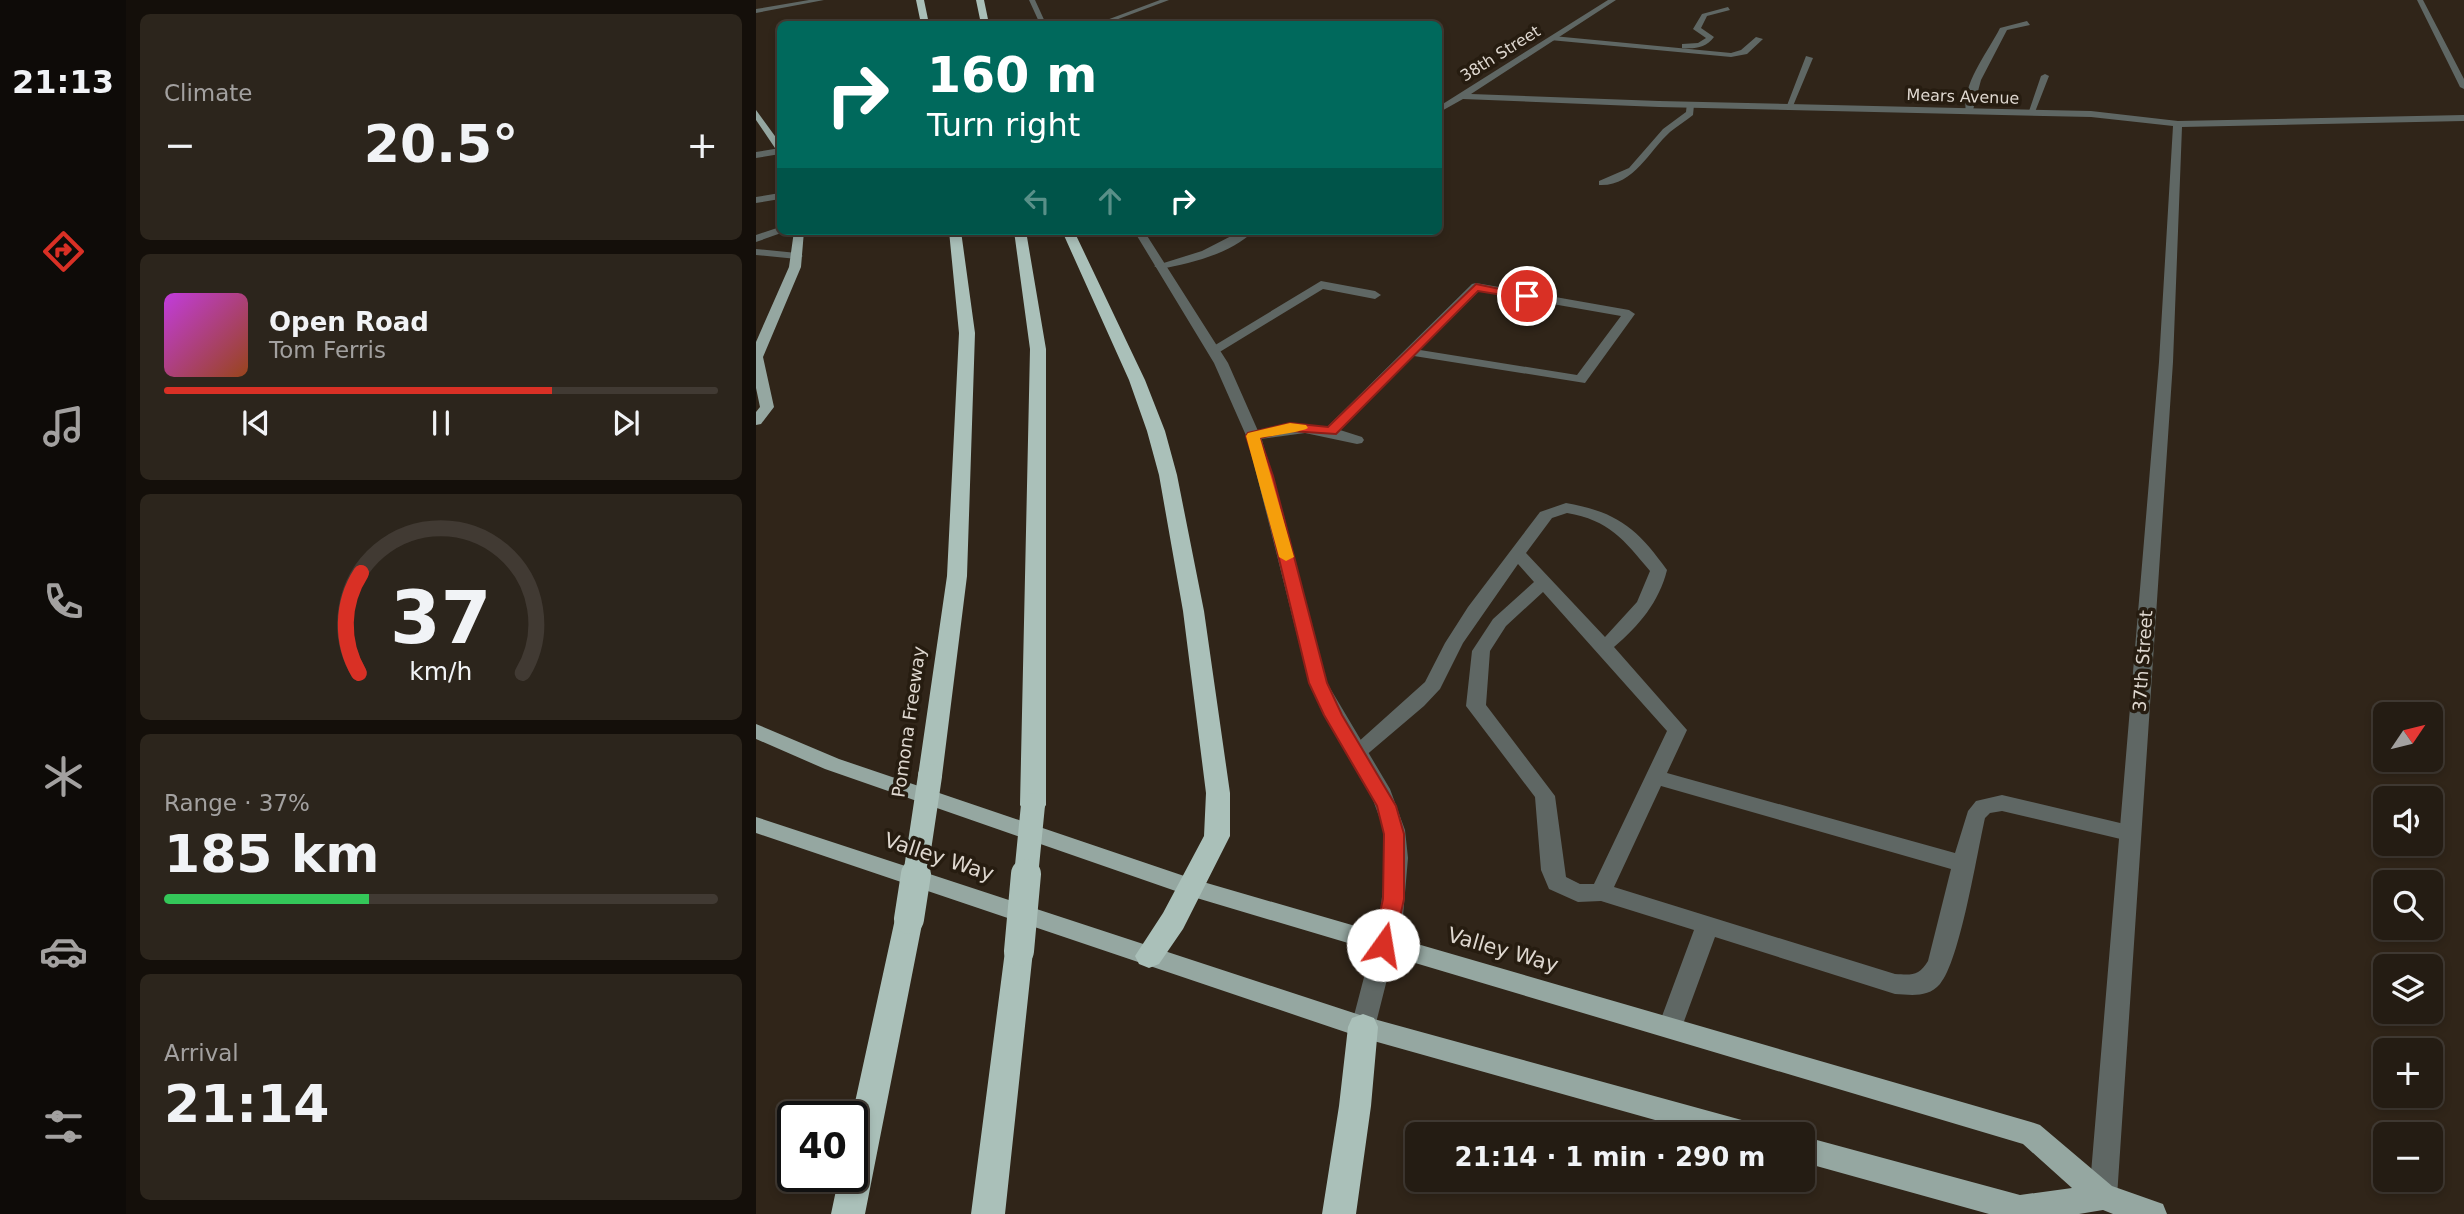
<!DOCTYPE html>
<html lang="en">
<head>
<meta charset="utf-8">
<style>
	:root { --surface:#241c13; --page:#2c251c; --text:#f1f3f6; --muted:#a3a1a0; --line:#413a33; --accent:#d93025 }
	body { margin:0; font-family:"DejaVu Sans",sans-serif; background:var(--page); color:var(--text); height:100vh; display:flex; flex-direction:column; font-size:26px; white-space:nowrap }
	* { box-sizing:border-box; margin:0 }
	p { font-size:23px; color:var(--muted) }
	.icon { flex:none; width:38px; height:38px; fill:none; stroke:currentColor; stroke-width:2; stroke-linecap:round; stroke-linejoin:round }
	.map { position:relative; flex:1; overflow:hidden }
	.drawer { display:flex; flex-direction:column; gap:14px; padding:14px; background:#140f0a; width:630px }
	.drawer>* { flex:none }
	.guide { position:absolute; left:21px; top:21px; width:665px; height:214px; border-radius:10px; box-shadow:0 4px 10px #0003,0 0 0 2px var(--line); background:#00695c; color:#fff; overflow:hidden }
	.needle { width:46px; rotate:55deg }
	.tools { position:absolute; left:1617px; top:702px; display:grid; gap:14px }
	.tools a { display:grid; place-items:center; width:70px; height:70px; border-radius:10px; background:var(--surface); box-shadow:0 4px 10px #0003,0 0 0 2px var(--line); font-size:35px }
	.speed { position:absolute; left:21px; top:1101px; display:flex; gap:14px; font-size:35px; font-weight:700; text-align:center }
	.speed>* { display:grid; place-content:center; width:91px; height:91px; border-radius:50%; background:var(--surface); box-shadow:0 4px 10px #0003,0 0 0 2px var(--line); line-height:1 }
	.speed .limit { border:4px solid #111; border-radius:10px; background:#fff; color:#111 }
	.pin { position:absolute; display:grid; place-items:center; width:60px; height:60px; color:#fff; margin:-30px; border:4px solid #fff; border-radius:50%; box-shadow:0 2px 7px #0007 }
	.me { position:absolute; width:77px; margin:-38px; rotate:13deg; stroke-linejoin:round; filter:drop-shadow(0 0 5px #0008) }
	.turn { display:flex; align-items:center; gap:24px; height:147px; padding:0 35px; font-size:32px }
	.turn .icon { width:91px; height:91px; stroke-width:2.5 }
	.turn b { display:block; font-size:49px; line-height:60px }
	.lanes { display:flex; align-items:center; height:66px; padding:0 35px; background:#0003; justify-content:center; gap:35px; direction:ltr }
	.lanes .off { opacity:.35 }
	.big { font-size:52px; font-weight:800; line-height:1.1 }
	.drawer .widget { flex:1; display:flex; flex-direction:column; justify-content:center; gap:10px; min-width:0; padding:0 24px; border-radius:10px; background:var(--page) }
	.drawer .dial { align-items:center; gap:0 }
	.dial svg { height:182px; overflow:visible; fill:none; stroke:var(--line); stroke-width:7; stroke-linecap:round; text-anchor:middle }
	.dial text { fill:var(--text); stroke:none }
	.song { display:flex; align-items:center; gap:21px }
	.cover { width:84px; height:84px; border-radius:10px; background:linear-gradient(135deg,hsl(290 70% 55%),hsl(20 70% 35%)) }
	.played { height:7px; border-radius:4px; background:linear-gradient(90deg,var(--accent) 70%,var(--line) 70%) }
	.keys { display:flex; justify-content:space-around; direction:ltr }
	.heat { display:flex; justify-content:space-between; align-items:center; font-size:38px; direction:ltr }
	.charge { height:10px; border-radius:5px; background:linear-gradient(90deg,#34c759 37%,var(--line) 0) }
	.trip { position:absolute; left:649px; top:1122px; width:410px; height:70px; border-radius:10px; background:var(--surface); box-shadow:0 4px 10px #0003,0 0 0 2px var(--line); font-weight:800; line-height:70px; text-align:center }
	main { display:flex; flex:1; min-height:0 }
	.menu { display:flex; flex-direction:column; width:126px; justify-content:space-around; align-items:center; background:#0e0b08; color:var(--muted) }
	.menu .icon { width:49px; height:49px }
	.menu .current { color:var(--accent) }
	.menu b { font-size:32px; color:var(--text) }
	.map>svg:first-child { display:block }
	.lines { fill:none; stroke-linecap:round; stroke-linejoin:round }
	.service { fill:#5f6764; fill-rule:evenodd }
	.minor { fill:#5f6764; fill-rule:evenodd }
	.tertiary { fill:#5f6764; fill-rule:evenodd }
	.primary { fill:#95a7a1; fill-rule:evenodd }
	.motorway { fill:#aac0b9; fill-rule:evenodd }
	.motorway-bridge-far1 { stroke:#aac0b9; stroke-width:24 }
	.motorway-bridge { stroke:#aac0b9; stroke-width:30 }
	.route { fill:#d93025; stroke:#8d1f18; stroke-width:2 }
	.slow { fill:#f59e0b }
	.labels { text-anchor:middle; stroke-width:7; stroke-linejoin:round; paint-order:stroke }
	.far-street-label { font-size:16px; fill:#dfd8d0; stroke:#261c10 }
	.street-label { font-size:18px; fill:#dfd8d0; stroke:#261c10 }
	.near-street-label { font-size:21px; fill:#dfd8d0; stroke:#261c10 }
</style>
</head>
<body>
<main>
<nav class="menu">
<b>21:13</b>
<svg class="icon current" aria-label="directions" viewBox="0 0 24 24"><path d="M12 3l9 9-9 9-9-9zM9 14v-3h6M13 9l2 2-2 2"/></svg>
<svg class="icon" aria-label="music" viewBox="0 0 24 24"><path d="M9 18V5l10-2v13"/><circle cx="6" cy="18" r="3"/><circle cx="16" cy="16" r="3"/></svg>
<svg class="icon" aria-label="phone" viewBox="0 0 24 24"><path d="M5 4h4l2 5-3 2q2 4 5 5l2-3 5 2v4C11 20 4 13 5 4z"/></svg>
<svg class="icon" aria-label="climate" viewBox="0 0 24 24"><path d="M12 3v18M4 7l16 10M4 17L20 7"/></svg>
<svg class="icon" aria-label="car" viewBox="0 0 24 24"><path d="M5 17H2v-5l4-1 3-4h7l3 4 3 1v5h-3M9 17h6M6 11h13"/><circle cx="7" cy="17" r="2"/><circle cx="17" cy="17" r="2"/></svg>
<svg class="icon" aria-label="filters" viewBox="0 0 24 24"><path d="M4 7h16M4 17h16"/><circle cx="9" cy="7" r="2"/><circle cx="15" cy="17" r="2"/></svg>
</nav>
<section class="drawer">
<div class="widget"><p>Climate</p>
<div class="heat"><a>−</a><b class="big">20.5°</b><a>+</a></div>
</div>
<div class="widget">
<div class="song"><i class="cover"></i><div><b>Open Road</b><p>Tom Ferris</p></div></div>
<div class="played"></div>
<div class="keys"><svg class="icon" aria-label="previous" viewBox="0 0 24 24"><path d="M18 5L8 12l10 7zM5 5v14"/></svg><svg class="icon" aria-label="pause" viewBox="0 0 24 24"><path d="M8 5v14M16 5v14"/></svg><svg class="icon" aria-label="next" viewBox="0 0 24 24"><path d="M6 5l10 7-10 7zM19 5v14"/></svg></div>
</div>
<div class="widget dial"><svg viewBox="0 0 100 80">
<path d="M14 69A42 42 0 1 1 86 69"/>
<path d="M14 69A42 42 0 0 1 15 25" stroke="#d93025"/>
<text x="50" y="56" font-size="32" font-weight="700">37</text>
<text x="50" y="72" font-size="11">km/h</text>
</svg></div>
<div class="widget"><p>Range · 37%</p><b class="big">185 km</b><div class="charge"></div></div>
<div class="widget"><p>Arrival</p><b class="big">21:14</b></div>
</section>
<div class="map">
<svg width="1708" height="1214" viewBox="0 0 1708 1214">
	<rect width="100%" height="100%" fill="#302519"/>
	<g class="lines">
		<!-- service -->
		<path class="service" d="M 972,7 L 974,10 L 951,16 L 945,28 L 958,37 C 950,48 939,49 926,48 L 926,44 L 942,43 L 950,38 L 937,29 L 946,14 Z
			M 1271,21 L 1274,25 L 1251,30 L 1225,80 L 1217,110 L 1210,112 C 1205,85 1232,52 1244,28 Z
			M 797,36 L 975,53 L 985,50 L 1000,37 L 1007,39 L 991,54 L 975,57 L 794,40 Z
			M 1050,56 L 1057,58 L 1037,106 L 1030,108 Z
			M 1289,74 L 1293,76 L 1279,112 L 1272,114 L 1285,76 Z
			M 931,103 L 938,105 L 937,115 C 930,121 921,126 914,132 C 893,151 877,187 843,185 L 843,181 L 873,168 L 907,129 L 930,112 Z
			M 24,148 L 24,154 L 0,158 L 0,152 Z
			M 24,193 L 24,199 L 0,203 L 0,197 Z
			M 24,227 L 28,232 L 0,242 L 0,235 Z
			M 0,249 L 41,253 L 47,256 L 41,259 L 0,255 Z
			M 565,281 L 619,291 L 625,295 L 619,299 L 567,289 L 462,353 L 457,354 L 451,350 Z
			M 720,283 L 873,310 L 879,314 L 829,383 L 658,356 L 584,430 L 606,437 L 608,440 L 606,443 L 601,444 L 549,433 L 497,440 L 490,436 L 492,433 L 537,425 L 571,427 L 716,284 ZM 723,291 L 865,316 L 821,375 L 664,350 Z
			M 810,503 C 861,512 881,528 911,570 C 903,602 883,626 858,647 L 931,730 L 911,773 L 1199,853 L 1212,811 L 1220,801 L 1246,795 L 1381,827 L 1384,833 L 1381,839 L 1373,841 L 1246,811 L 1234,813 L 1229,818 C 1221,853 1204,961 1184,984 C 1172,998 1155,995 1139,994 L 959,937 L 923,1035 L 914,1038 L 905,1035 L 902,1027 L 938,930 L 845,901 L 822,902 L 793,889 L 785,870 L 779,797 L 710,706 L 716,651 L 737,619 L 778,582 L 762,564 L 707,643 L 684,689 L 668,706 L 608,757 L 594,757 L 591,752 L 669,682 L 689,643 L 712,607 L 784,512 ZM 811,513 C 853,520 868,540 894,571 L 881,602 L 849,637 L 770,553 L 796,518 ZM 787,592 L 911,731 L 838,884 L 824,884 L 810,877 L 799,796 L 730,705 L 734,651 L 750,626 ZM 905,786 L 1195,869 L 1172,961 C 1163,976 1156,975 1139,974 L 858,887 Z"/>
		<!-- minor -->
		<path class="minor" d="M 53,0 L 68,0 L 0,13 L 0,9 Z
			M 404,0 L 413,0 L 349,24 L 340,24 Z
			M 852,0 L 860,0 L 715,94 L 903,101 L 1335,111 L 1422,121 L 1708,115 L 1708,121 L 1426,127 L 1417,362 L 1361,1197 L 1357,1207 L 1347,1210 L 1337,1207 L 1333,1197 L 1403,362 L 1417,126 L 1335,117 L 903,107 L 707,99 L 682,113 L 682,107 Z
			M 1661,0 L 1667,0 L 1708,79 L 1708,89 L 1704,87 Z
			M 485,231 L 498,231 C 474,254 436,263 404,269 L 398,266 L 446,251 Z"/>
		<!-- tertiary -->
		<path class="tertiary" d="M 273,0 L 279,0 L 290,24 L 284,24 Z
			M 378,231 L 388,231 L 472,363 L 506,440 L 571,683 L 634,789 L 649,830 L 652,858 L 647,916 L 619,1027 L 616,1035 L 607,1038 L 598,1035 L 595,1027 L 624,916 L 630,858 L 628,830 L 613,789 L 553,683 L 492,440 L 458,363 Z"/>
		<!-- primary -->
		<path class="primary" d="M 0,110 L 24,143 L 24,152 L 21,151 L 0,120 Z
			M 38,231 L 48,231 L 45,267 L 7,357 L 18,407 L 5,424 L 0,425 L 0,412 L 4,407 L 0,388 L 0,342 L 33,267 Z
			M 0,724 L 83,759 L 437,879 L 1275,1122 L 1284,1125 L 1356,1186 L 1407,1204 L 1411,1214 L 1357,1214 L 1347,1210 L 1323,1214 L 1233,1214 L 1046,1162 L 1046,1136 L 1264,1195 L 1316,1188 L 1267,1144 L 434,896 L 69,769 L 0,739 Z
			M 0,817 L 607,1016 L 993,1122 L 1002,1125 L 1006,1134 L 949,1134 L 607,1038 L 0,833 Z"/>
		<!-- motorway -->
		<path class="motorway" d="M 160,0 L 168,0 L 173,24 L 165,24 Z
			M 220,0 L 228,0 L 233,24 L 225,24 Z
			M 193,231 L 205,231 L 219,333 L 211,576 L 186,776 L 183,782 L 174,785 L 165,782 L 162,776 L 191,576 L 203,333 Z
			M 258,231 L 270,231 L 290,349 L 290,805 L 286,811 L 277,814 L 268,811 L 264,805 L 274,349 Z
			M 306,231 L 318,231 L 389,380 L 409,431 L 421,475 L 448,611 L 474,793 L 474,836 L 427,929 L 403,964 L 393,968 L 383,964 L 379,956 L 407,913 L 448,836 L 450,793 L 427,611 L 403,475 L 391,431 L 373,380 Z
			M 153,908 L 163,911 L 167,919 L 109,1214 L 75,1214 L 83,1176 L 96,1176 L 96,1116 L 139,919 L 143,911 Z
			M 263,940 L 273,943 L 277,951 L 249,1214 L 215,1214 L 249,951 L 253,943 Z
			M 607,1014 L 618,1018 L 622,1027 L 615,1106 L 600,1214 L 566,1214 L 583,1106 L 592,1027 L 596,1018 Z"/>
		<!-- motorway-bridge-far1 -->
		<path class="motorway-bridge-far1" d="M 159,876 L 174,776
			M 270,876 L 277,805"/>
		<!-- motorway-bridge -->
		<path class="motorway-bridge" d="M 153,919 L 160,874
			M 263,951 L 270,874"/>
	</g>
	<!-- route -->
	<path class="route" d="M 720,284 L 777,296 L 771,299 L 722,291 L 580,434 L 534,431 L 504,438 L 517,476 L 571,683 L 586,715 L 640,806 L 648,834 L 648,899 L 638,945 L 635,951 L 627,953 L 620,951 L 617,945 L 627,899 L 628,834 L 621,806 L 568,715 L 553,683 L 503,476 L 490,436 L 492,433 L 534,423 L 572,427 Z"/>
	<!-- slow -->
	<path class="slow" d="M 534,423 L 550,425 L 552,428 C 546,432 514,436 504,438 L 538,557 L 530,561 L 523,557 L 490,436 L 492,433 Z"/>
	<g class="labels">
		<!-- far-street labels -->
		<g class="far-street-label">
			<text transform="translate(744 53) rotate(-32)" y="6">38th Street</text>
			<text transform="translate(1207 96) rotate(2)" y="6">Mears Avenue</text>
		</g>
		<!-- street labels -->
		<g class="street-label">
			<text transform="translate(1387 661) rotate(-86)" y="6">37th Street</text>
			<text transform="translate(153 722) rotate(-82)" y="6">Pomona Freeway</text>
		</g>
		<!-- near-street labels -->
		<g class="near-street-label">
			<text transform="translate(183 857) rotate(18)" y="7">Valley Way</text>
			<text transform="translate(747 950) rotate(16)" y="7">Valley Way</text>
		</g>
	</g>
</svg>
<div class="tools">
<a><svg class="needle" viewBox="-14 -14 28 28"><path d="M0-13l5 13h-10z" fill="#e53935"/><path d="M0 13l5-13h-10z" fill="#a3a1a0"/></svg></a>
<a><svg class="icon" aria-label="sound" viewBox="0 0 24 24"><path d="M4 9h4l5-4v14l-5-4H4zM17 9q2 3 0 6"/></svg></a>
<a><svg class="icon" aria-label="search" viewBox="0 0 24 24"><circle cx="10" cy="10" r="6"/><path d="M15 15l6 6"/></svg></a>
<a><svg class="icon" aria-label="layers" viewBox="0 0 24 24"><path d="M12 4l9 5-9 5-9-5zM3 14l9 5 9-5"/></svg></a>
<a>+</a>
<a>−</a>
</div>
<div class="speed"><div class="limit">40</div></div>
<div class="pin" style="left:771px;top:296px;background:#d93025"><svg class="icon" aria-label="arrive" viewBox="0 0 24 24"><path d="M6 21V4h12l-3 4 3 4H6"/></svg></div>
<svg class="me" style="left:627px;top:945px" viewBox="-20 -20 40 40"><circle r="19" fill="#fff"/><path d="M0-13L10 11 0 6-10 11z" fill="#d93025"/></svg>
<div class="trip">21:14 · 1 min · 290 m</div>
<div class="guide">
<div class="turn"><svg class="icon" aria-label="right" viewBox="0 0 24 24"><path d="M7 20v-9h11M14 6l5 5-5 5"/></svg><div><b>160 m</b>Turn right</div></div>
<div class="lanes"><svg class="icon off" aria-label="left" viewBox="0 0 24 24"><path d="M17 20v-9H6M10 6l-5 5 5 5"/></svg><svg class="icon off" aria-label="ahead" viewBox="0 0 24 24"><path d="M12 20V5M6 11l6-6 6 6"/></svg><svg class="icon" aria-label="right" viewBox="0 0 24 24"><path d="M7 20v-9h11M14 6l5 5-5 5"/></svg></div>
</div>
</div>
</main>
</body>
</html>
